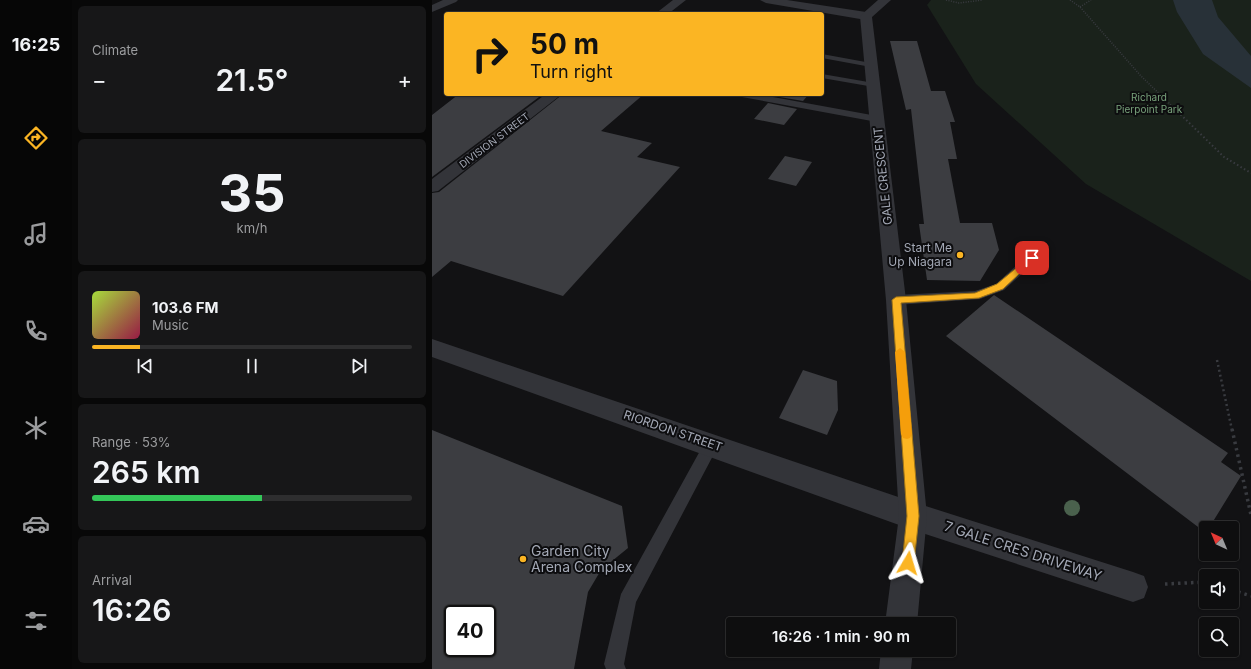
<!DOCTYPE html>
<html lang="en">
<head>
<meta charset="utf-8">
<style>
	:root { --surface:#0e0e0f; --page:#171718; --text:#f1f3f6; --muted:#9b9c9e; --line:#2e2e2f; --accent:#fbb523 }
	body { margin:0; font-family:Inter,sans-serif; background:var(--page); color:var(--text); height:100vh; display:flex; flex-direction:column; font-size:15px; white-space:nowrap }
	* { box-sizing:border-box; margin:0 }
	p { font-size:13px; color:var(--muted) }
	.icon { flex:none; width:22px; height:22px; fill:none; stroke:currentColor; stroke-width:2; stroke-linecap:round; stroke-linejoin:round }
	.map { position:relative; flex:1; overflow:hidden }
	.panel { display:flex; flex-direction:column; gap:6px; padding:6px; background:#080808; width:360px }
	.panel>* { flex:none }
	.top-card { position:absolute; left:12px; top:12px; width:380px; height:84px; border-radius:4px; box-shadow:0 1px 3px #0004,0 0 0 1px var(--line); background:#fbb523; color:#111; overflow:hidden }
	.needle { width:26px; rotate:316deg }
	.tools { position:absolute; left:767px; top:521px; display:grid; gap:8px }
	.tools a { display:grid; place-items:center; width:40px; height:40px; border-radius:4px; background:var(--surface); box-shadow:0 1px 3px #0004,0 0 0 1px var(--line); font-size:20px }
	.speed { position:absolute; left:12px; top:605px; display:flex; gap:8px; font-size:20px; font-weight:700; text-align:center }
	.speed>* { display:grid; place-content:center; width:52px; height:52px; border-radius:50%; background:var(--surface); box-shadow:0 1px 3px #0004,0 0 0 1px var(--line); line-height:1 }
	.speed .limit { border:2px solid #111; border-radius:6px; background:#fff; color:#111 }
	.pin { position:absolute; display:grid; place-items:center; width:34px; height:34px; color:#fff; margin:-17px; border-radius:8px; box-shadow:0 2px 6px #0006 }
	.me { position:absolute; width:44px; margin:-22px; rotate:7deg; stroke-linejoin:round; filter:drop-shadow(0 0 3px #0008) }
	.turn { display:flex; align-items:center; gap:14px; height:84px; padding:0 20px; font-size:18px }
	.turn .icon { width:52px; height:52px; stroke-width:2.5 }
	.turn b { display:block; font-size:28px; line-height:34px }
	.big { font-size:30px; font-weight:600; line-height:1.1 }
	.panel .tile { flex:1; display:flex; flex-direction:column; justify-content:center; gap:6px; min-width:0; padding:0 14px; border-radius:6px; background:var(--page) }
	.panel .dial { align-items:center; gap:0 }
	.dial b { font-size:52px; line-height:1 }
	.song { display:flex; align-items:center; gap:12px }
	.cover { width:48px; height:48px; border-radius:6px; background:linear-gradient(135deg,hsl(80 70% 55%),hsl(340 70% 35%)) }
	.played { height:4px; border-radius:2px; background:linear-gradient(90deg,var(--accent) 15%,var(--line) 15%) }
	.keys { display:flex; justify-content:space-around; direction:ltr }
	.heat { display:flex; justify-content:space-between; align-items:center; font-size:22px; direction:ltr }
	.charge { height:6px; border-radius:3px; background:linear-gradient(90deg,#34c759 53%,var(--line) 0) }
	.trip { position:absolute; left:294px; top:617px; width:230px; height:40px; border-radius:4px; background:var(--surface); box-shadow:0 1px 3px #0004,0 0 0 1px var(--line); font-weight:600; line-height:40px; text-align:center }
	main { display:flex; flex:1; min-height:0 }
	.tab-bar { display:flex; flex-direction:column; width:72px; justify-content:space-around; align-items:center; background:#060606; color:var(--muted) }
	.tab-bar .icon { width:28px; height:28px }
	.tab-bar .on { color:var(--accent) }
	.tab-bar b { font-size:18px; color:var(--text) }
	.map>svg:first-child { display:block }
	.green { fill:#1a221b }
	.water { fill:#283138 }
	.building { fill:#3c3d41; fill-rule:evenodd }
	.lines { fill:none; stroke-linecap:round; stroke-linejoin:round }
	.path-far3 { stroke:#393b40; stroke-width:1.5; stroke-dasharray:1 1.5; stroke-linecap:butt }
	.path-far2 { stroke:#393b40; stroke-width:2; stroke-dasharray:1.5 2.5; stroke-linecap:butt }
	.path-far1 { stroke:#393b40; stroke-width:2.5; stroke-dasharray:2 3; stroke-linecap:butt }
	.path { stroke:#393b40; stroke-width:3.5; stroke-dasharray:2.5 4; stroke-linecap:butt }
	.service { fill:#333439; fill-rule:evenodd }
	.minor { fill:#333439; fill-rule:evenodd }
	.tertiary { fill:#333439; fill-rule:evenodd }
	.tree { fill:#4a614d }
	.route { fill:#fbb523; stroke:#a37617 }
	.slow { fill:#f59e0b }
	.poi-dot { fill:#fbb523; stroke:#0d0d0f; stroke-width:1.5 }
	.labels { text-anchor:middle; stroke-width:4; stroke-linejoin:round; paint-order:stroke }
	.far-park-label { font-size:10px; fill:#78a17b; stroke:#0d0d0f }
	.far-street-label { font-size:10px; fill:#a3a8b5; stroke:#0d0d0f }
	.street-label { font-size:12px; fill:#a3a8b5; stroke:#0d0d0f }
	.poi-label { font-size:12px; fill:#a3a8b5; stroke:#0d0d0f; text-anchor:end }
	.near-poi-label { font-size:14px; fill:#a3a8b5; stroke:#0d0d0f; text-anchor:start }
	.near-street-label { font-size:14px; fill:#a3a8b5; stroke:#0d0d0f }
</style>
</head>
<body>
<main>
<nav class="tab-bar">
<b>16:25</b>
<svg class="icon on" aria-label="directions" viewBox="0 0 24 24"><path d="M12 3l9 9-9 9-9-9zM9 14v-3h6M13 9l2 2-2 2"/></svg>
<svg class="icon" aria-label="music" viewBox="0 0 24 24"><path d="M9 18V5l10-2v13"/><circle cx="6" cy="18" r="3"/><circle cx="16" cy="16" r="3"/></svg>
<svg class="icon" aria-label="phone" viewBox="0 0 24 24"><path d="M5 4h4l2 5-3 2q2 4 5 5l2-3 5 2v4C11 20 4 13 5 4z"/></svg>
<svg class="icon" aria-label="climate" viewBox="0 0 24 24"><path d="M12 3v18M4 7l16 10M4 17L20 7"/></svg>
<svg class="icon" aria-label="car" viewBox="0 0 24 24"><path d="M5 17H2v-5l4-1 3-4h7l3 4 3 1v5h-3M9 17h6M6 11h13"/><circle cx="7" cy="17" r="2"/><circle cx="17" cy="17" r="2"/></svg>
<svg class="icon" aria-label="filters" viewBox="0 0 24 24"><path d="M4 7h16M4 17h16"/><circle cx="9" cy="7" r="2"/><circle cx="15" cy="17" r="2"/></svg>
</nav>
<section class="panel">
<div class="tile"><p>Climate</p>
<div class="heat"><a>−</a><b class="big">21.5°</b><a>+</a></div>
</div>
<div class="tile dial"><b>35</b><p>km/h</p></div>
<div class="tile">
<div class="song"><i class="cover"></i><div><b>103.6 FM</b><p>Music</p></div></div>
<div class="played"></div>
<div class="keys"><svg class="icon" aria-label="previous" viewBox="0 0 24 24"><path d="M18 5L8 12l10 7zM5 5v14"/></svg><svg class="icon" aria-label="pause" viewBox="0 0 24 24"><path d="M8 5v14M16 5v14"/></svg><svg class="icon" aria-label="next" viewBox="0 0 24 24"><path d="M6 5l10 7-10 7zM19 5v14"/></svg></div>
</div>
<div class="tile"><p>Range · 53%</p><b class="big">265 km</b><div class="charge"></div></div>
<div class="tile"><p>Arrival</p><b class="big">16:26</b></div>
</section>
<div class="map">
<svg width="819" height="669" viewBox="0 0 819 669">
	<rect width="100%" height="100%" fill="#121214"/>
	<!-- green -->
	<path class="green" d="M 499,0 L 819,0 L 819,281 L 654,184 L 544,84 L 495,5 Z"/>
	<!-- water -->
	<path class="water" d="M 741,0 L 780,0 L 786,17 L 819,56 L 819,88 L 771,54 L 745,12 Z"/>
	<!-- building -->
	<path class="building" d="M 458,41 L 485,41 L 499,91 L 513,91 L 523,122 L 518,122 L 525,159 L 516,159 L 528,223 L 560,223 L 567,250 L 548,281 L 495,280 L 487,224 L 492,224 L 479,109 L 474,110 Z
		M 27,94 L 111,94 L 0,177 L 0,115 Z
		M 131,94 L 212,94 L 169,131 L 220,143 L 205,157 L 248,167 L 131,296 L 19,261 L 0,277 L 0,193 L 7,192 Z
		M 343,94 L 377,94 L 371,101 L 342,96 Z
		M 336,103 L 365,109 L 352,125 L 322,119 Z
		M 353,156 L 380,162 L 364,186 L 336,179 Z
		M 562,295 L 796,453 L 789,462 L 809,476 L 777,528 L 774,528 L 774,533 L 514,336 Z
		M 371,370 L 405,381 L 406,410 L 395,435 L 347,418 Z
		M 0,430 L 190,506 L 196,548 L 169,570 L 156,592 L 142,669 L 0,669 ZM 21,614 L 55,614 L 55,648 L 21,648 Z"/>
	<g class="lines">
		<!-- path-far3 -->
		<path class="path-far3" d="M 514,0 L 527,3 L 551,0
			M 638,0 L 648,7 L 709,76 L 741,107
			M 648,7 L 659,0"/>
		<!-- path-far2 -->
		<path class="path-far2" d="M 740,106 L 792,157 L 819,173"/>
		<!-- path-far1 -->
		<path class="path-far1" d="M 785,360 L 800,430"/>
		<!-- path -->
		<path class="path" d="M 800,429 L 819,515
			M 733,584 L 774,582
			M 800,590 L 819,596"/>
		<!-- service -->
		<path class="service" d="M 390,54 L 439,63 L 443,65 L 439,67 L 390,58 Z
			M 390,74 L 442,83 L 446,85 L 442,87 L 390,78 Z
			M 306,94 L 324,94 L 445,116 L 449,119 L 445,122 L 310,97 Z
			M 600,254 L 604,255 L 606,258 L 604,261 L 572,290 L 548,299 L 464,305 L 460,303 L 458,300 L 460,297 L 464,295 L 543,291 L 564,284 L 596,255 Z
			M 279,438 L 284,440 L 287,445 L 284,450 L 204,602 L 192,664 L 194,669 L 174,669 L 172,664 L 189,594 L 274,440 Z"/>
		<!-- minor -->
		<path class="minor" d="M 241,0 L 254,0 L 236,14 L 223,14 Z
			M 328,0 L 355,0 L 434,12 L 440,16 L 434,20 L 334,3 Z
			M 114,94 L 130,94 L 6,191 L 0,192 L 0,179 Z
			M 0,339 L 481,502 L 701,572 L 712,576 L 716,587 L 712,598 L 701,602 L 481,530 L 0,357 Z"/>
		<!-- tertiary -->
		<path class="tertiary" d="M 11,0 L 26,0 L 24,2 L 0,12 L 0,5 Z
			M 446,0 L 459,0 L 440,17 L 474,300 L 495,516 L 485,624 L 453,624 L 467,516 L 454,300 L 428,16 Z
			M 449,650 L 481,650 L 479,669 L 447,669 Z"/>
	</g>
	<!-- trees -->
	<circle class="tree" cx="640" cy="508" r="8"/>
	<!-- route -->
	<path class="route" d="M 600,255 L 604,258 L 602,260 L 571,289 L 547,298 L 469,303 L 487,516 L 482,563 L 480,567 L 476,569 L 471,567 L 470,563 L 475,516 L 460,300 L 464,297 L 543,293 L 565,284 Z"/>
	<!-- slow -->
	<path class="slow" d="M 468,348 L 473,352 L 480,434 L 478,438 L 475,439 L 471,438 L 469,434 L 463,352 Z"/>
	<!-- markers -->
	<g class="poi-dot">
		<circle cx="528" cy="255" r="4"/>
		<circle cx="91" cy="559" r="4"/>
	</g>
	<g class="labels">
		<!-- far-park labels -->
		<g class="far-park-label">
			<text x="717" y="101">Richard<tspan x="717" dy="12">Pierpoint Park</tspan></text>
		</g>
		<!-- far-street labels -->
		<g class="far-street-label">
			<text transform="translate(62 140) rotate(-37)" y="4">DIVISION STREET</text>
		</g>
		<!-- street labels -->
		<g class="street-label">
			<text transform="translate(451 176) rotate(-96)" y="4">GALE CRESCENT</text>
			<text transform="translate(241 431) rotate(19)" y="4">RIORDON STREET</text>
		</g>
		<!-- poi labels -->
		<g class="poi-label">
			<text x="520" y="252">Start Me<tspan x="520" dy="14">Up Niagara</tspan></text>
		</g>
		<!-- near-poi labels -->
		<g class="near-poi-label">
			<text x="99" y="556">Garden City<tspan x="99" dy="16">Arena Complex</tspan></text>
		</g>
		<!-- near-street labels -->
		<g class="near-street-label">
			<text transform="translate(591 551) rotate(18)" y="5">7 GALE CRES DRIVEWAY</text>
		</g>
	</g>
</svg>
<div class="tools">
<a><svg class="needle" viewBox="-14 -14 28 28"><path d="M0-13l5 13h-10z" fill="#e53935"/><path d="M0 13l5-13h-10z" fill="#9b9c9e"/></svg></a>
<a><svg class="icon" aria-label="sound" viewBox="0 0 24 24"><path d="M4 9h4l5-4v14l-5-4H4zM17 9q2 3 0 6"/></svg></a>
<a><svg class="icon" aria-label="search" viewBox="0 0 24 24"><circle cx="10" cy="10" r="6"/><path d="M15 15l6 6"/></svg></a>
</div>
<div class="speed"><div class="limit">40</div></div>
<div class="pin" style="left:600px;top:258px;background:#d93025"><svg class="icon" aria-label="arrive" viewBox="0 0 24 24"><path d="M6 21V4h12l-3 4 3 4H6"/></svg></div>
<svg class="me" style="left:476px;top:563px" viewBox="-20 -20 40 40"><path d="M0-17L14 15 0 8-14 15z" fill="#fbb523" stroke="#fff" stroke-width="4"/></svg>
<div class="trip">16:26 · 1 min · 90 m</div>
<div class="top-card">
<div class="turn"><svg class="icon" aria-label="right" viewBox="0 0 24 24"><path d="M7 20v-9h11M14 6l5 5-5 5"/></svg><div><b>50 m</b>Turn right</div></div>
</div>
</div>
</main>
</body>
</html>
